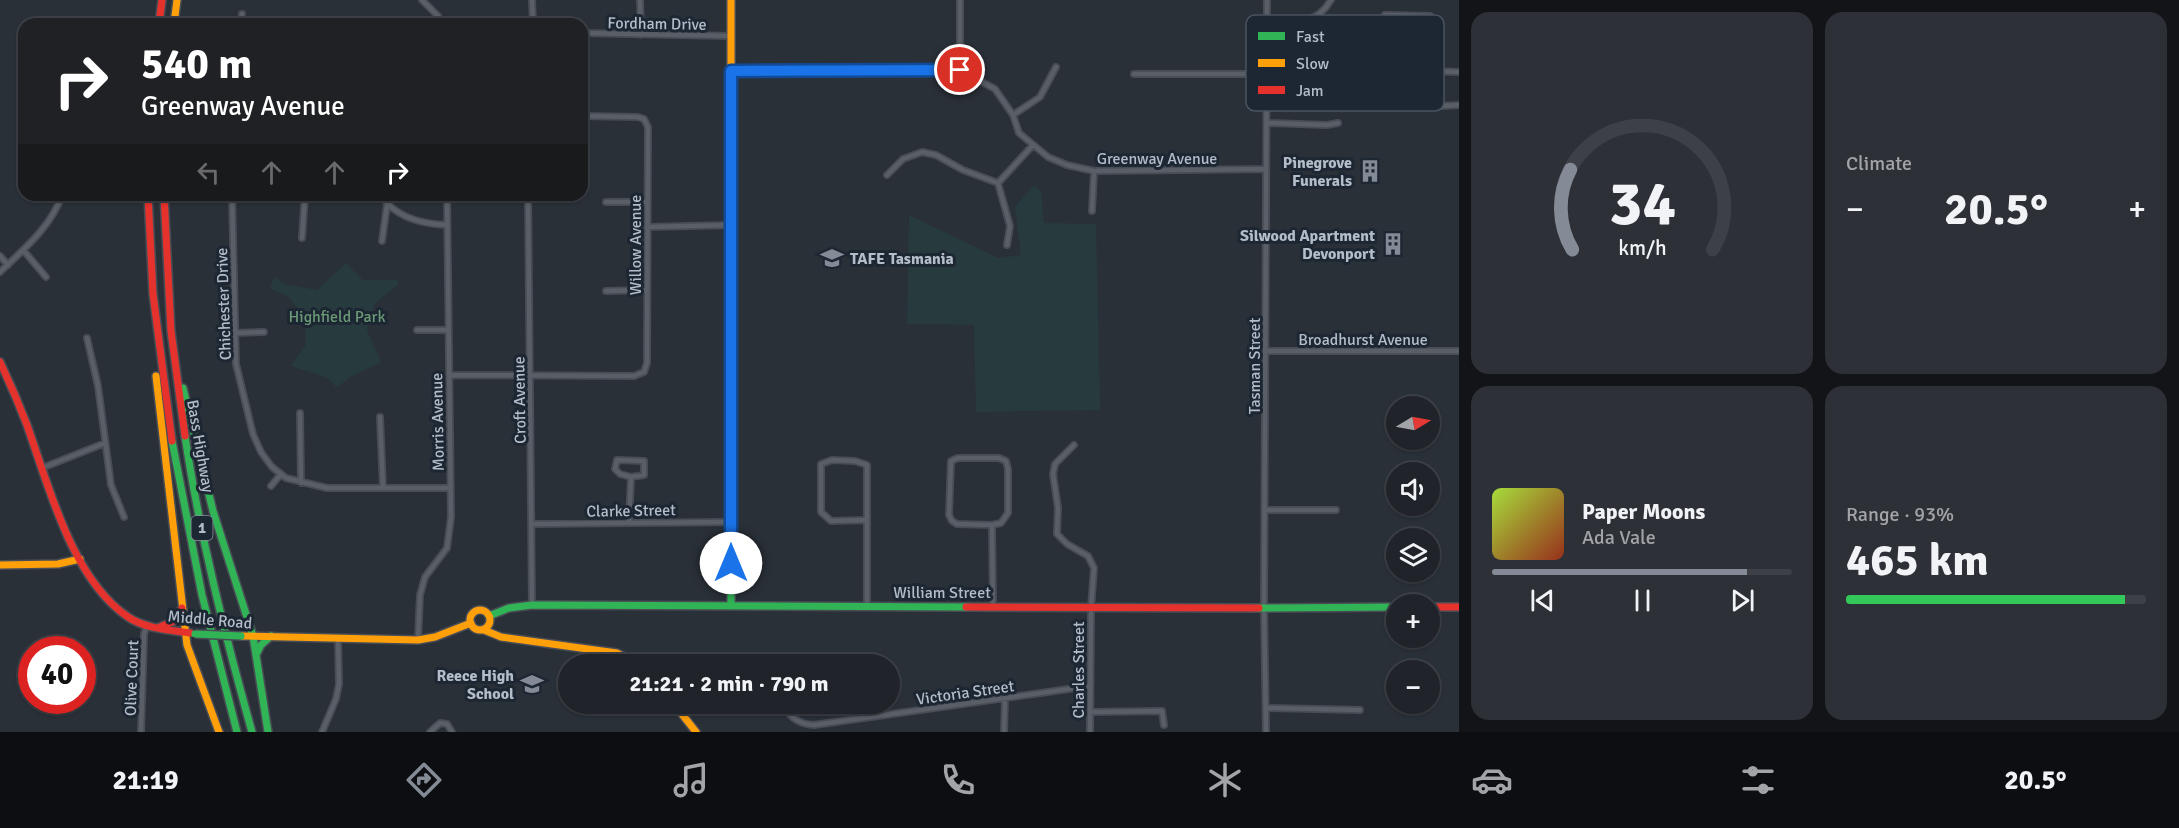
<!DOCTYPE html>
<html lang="en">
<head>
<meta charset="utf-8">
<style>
	:root { --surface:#20242a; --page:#2d3036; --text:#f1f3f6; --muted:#a2a4a8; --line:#3d4147; --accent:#848b96 }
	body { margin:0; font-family:Signika,sans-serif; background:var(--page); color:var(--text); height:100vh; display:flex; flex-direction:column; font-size:22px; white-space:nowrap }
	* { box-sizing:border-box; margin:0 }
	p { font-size:20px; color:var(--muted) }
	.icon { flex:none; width:33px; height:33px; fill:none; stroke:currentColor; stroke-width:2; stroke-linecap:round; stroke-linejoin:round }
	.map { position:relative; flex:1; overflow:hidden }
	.side { display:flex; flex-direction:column; gap:12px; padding:12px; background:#121417; width:720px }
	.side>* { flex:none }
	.guide { position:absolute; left:18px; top:18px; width:570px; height:183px; border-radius:18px; box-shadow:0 2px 4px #0004,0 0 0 2px var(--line); background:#202124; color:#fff; overflow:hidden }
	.needle { width:39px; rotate:80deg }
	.buttons { position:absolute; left:1386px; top:396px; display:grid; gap:12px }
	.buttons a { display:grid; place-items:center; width:54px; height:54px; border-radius:50%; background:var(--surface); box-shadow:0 2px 4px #0004,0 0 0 2px var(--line); font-size:30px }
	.speed { position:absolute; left:18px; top:636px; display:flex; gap:12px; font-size:30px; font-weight:700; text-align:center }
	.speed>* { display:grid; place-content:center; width:78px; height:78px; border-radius:50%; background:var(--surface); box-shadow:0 2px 4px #0004,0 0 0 2px var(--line); line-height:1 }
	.speed .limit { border:9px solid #d22; background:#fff; color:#111 }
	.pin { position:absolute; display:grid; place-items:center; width:51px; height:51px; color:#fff; margin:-26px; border:3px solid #fff; border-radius:50%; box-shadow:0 2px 6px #0007 }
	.me { position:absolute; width:66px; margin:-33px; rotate:0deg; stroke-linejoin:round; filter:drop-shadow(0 0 4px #0008) }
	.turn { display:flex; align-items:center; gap:21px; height:126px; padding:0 24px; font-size:27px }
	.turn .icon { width:78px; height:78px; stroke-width:2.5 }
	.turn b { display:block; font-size:42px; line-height:51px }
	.lanes { display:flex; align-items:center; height:57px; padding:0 24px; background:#0003; justify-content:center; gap:30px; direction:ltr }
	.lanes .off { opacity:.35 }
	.big { font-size:45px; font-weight:700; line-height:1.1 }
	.side .widget { flex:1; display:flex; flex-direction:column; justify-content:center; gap:9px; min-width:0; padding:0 21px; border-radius:18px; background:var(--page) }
	.side .dial { align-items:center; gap:0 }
	.dial svg { height:156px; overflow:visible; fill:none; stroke:var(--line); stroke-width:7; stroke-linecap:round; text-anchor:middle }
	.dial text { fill:var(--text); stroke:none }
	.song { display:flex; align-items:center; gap:18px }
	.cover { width:72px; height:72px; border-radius:9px; background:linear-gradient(135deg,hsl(80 70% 55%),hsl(10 70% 35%)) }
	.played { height:6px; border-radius:3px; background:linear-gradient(90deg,var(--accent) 85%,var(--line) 85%) }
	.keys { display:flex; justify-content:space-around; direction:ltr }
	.heat { display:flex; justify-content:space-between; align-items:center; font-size:33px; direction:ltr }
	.charge { height:9px; border-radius:4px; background:linear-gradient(90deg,#34c759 93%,var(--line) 0) }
	.side .tiles { flex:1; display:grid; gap:12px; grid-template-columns:repeat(2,1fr) }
	.trip { position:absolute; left:558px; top:654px; width:342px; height:60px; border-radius:30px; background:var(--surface); box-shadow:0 2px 4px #0004,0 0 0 2px var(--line); font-weight:700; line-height:60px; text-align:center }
	.tab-bar { display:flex; height:96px; justify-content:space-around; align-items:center; background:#0d0e11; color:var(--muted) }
	.tab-bar .icon { width:42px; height:42px }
	.tab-bar .on { color:var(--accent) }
	.tab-bar b { font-size:27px; color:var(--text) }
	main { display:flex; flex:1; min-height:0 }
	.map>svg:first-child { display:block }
	.green { fill:#273a3e }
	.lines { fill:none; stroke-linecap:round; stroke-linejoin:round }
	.street-casing { stroke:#484c55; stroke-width:8 }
	.fast-casing { stroke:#484c55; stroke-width:10 }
	.slow-casing { stroke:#484c55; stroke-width:10 }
	.jam-casing { stroke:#484c55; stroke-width:10 }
	.street { stroke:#5a5e66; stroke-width:4.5 }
	.fast { stroke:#30b455; stroke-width:7 }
	.slow { stroke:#ff9f0a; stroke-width:7 }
	.jam { stroke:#e5322d; stroke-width:7 }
	.fast-bridge-casing { stroke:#484c55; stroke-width:10; stroke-linecap:butt }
	.fast-bridge { stroke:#30b455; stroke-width:7 }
	.route-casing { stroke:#114b97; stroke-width:15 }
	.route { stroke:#1a73e8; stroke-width:10 }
	.labels { text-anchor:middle; stroke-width:6; stroke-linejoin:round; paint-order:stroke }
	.shield { fill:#1d2633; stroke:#878f9c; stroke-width:1.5 }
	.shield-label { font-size:15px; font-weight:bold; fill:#b4bcc9 }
	.street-label { font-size:16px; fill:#b4bcc9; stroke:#1d2633 }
	.poi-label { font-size:16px; font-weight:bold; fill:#b4bcc9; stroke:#1d2633; text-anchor:end }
	.park-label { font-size:16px; fill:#6b9a76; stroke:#1d2633 }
	.key { fill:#1d2633; stroke:#4a5360; stroke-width:1.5 }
	.key-label { font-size:16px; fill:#b4bcc9 }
</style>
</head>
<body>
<main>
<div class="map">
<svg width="1459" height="732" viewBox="0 0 1459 732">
	<rect width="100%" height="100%" fill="#2a3038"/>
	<!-- green -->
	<path class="green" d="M 1034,185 L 1041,191 L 1044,223 L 1096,224 L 1100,410 L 976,412 L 974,325 L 907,324 L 909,215 L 998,258 L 1021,255 L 1015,207 Z
		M 346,263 L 363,280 L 398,280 L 398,285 L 375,303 L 367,330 L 381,362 L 350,377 L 339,386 L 336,387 L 328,378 L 291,366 L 306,344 L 304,317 L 288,296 L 270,289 L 274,277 L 285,284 L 317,290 Z"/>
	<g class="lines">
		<!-- street casing -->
		<g class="street-casing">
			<path id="street" d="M 422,0 L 438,16 L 442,24
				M 532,0 L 533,24
				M 640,0 L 641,35
				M 960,0 L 960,70
				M 1267,21 C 1295,21 1315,27 1331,0
				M 241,24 L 242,14
				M 582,33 L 731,36
				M 1362,69 L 1459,72
				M 1384,70 L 1385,15 L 1430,16 L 1429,71
				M 731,71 L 960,70 L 995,89 L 1013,115 L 1019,133 L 1048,157 L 1067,165 L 1094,171 L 1266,169
				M 1134,74 L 1267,74
				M 1420,107 L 1459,105
				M 1013,115 L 1040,97 L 1056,67
				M 1267,123 L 1327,125 L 1338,123
				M 887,175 L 903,159 L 922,152 L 936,155 L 963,170 L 998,183 L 1033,145
				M 998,183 L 1010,226 L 1007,245
				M 232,195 L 236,364 L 253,434 L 261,452 L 272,467 L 286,478 L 327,488 L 450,488
				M 381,195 C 395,218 422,224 447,225
				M 528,195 L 532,605
				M 606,202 L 647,202
				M 1092,211 L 1094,171
				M 647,227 L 731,225
				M 302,238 L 305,195
				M 382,241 L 387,205
				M 24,251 L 46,277
				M 0,256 L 8,265
				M 0,272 C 24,249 51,227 62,195
				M 606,291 L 647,290
				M 417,330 L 448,330
				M 235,333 L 264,332
				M 87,338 L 98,386 L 111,485 L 124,517
				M 1267,351 L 1459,351
				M 449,375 L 634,376 L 644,372 L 647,363 L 648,127 L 644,119 L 638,117 L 582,116
				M 300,413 L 301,483
				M 380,417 L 383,488
				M 1074,445 L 1055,464 L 1053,474 L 1058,508 L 1057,534 L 1067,544 L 1088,556 L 1094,568 L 1091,608 L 1090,732
				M 832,460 L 855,461 L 867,465 L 867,520 L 831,521 L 821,512 L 821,464 Z
				M 42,468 L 105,443
				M 271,486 L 281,474
				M 1265,510 L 1336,510
				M 867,520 L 867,606
				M 629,522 L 631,477 L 620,474 L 615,469 L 617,460 L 644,461 L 644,475 L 631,477
				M 532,524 L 731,522
				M 992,525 L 1001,523 L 1008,513 L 1008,469 L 1006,461 L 999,458 L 958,458 L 951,461 L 949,515 L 952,521 L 957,524 L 992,525 L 993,606
				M 418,640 L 420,595 L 425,577 L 447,548 L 451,517 L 447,195
				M 781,704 C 791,717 797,724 814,725 L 1090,686
				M 1266,708 L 1360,710
				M 1090,712 L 1162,711 L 1164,725
				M 141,732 L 144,634 L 147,625
				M 322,732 L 336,699 L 339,684 L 338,639
				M 430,732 L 440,723 L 447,724 L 452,732
				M 1004,732 L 1005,699
				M 1266,732 L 1264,607 L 1267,0"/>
		</g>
		<!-- fast casing -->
		<g class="fast-casing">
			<path id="fast" d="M 731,371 L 731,605
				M 183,388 L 213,511 L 253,636 L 268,732
				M 185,436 C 200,537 225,635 252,732
				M 172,441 L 202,595 L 237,732
				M 1259,608 L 1396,607
				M 489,616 L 509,608 L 532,605 L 966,607
				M 256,655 L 261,645 L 271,636"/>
		</g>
		<!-- slow casing -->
		<g class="slow-casing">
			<path id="slow" d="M 731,0 L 731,371
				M 174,24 L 177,0
				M 156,376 L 187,645 L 219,732
				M 0,565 L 58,564 L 80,559
				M470 620a10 10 0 1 1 20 0a10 10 0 1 1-20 0Z
				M 484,630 L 501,637 L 617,653 L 637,664
				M 241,636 L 418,640 L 435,637 L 471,623
				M 674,704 L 696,732"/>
		</g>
		<!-- jam casing -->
		<g class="jam-casing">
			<path id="jam" d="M 159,24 L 162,0
				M 148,195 L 153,294 L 172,441
				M 164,195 L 171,331 L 185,436
				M 0,362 C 10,383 19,404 27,425 C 49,487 72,579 128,617 C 146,629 170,630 190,633
				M 966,607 L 1259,608
				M 1430,607 L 1459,607
				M 160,627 L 174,621 L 182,608"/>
		</g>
		<!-- street -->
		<use href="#street" class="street"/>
		<!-- fast -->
		<use href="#fast" class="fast"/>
		<!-- slow -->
		<use href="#slow" class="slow"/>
		<!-- jam -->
		<use href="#jam" class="jam"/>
		<!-- fast-bridge casing -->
		<g class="fast-bridge-casing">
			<path id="fast-bridge" d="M 195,634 L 241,636"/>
		</g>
		<!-- fast-bridge -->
		<use href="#fast-bridge" class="fast-bridge"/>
	</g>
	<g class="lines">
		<!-- route casing -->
		<g class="route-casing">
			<path id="route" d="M 731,563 L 731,71 L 960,70"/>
		</g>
		<!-- route -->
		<use href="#route" class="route"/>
	</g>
	<!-- icons -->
	<defs>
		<g id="building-bare" transform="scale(1.8)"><path d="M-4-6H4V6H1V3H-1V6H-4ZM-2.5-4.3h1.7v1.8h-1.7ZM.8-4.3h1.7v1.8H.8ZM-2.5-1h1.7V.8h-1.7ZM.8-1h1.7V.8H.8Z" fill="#848b96" stroke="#1d2633" stroke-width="2.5" paint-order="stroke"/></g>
		<g id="university-bare" transform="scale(1.8)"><path d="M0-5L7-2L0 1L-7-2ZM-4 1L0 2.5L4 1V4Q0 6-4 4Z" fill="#848b96" stroke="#1d2633" stroke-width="2.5" paint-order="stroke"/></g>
		<g id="school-bare" transform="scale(1.8)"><path d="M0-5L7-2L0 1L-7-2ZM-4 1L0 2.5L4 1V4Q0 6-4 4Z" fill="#848b96" stroke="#1d2633" stroke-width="2.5" paint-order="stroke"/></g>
	</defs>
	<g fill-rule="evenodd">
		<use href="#building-bare" x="1370" y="171"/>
		<use href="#building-bare" x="1393" y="244"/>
		<use href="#university-bare" x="832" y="258"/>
		<use href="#school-bare" x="532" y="684"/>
	</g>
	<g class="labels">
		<!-- shield labels -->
		<rect class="shield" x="191.5" y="516" width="21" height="24" rx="4.5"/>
		<g class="shield-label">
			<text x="202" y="533">1</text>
		</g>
		<!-- street labels -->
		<g class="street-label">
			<text transform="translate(657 23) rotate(1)" y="6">Fordham Drive</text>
			<text x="1157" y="164">Greenway Avenue</text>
			<text transform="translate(635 245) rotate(-90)" y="6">Willow Avenue</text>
			<text transform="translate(223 304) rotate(-92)" y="6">Chichester Drive</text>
			<text x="1363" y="345">Broadhurst Avenue</text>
			<text transform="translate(1254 366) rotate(-90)" y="6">Tasman Street</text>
			<text transform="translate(519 400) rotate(-91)" y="6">Croft Avenue</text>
			<text transform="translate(437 422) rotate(-91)" y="6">Morris Avenue</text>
			<text transform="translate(201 446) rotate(80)" y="6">Bass Highway</text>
			<text transform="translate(631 510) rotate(-1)" y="6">Clarke Street</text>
			<text x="942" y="598">William Street</text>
			<text transform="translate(210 619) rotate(5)" y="6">Middle Road</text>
			<text transform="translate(1078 670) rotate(-90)" y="6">Charles Street</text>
			<text transform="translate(131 678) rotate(-88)" y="6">Olive Court</text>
			<text transform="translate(965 692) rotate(-8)" y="6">Victoria Street</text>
		</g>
		<!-- poi labels -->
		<g class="poi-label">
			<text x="1352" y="168">Pinegrove<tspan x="1352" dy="18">Funerals</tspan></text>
			<text x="1375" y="241">Silwood Apartment<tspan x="1375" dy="18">Devonport</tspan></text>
			<text x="850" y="264" text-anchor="start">TAFE Tasmania</text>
			<text x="514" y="681">Reece High<tspan x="514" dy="18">School</tspan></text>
		</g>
		<!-- park labels -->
		<g class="park-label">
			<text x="337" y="322">Highfield Park</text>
		</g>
	</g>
	<!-- legend -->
	<rect x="1246" y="15" width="198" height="96" rx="9" class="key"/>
	<rect x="1258" y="32" width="27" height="8" fill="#30b455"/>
	<rect x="1258" y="59" width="27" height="8" fill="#ff9f0a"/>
	<rect x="1258" y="86" width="27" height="8" fill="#e5322d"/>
	<g class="key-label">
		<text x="1296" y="42">Fast</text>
		<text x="1296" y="69">Slow</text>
		<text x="1296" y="96">Jam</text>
	</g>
</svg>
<div class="buttons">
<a><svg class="needle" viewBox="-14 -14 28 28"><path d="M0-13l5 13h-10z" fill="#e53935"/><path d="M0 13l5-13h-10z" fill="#a2a4a8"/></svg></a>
<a><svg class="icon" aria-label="sound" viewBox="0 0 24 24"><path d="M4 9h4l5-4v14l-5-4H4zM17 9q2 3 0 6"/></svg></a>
<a><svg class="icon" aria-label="layers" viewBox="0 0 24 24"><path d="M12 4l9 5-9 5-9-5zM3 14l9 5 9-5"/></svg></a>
<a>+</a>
<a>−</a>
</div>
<div class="speed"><div class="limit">40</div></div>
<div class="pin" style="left:960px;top:70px;background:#d93025"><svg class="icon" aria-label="arrive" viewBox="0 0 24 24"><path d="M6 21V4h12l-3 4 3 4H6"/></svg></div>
<svg class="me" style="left:731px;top:563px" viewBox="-20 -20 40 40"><circle r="19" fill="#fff"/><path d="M0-13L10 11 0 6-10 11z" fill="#1a73e8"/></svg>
<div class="trip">21:21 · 2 min · 790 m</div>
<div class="guide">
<div class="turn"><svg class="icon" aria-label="right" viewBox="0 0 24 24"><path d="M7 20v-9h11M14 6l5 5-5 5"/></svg><div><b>540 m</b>Greenway Avenue</div></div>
<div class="lanes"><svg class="icon off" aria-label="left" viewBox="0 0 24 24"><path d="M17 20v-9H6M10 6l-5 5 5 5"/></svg><svg class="icon off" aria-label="ahead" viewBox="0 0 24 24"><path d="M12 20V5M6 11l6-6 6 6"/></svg><svg class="icon off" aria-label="ahead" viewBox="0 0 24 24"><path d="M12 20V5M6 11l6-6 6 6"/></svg><svg class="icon" aria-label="right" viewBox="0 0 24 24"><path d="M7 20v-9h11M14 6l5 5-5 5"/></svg></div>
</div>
</div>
<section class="side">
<div class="tiles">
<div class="widget dial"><svg viewBox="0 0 100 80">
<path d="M14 69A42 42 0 1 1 86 69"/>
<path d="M14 69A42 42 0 0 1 13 28" stroke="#848b96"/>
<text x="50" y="56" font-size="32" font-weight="700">34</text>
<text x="50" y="72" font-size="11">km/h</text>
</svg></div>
<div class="widget"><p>Climate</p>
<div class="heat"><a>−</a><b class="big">20.5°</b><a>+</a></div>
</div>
<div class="widget">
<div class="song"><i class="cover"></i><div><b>Paper Moons</b><p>Ada Vale</p></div></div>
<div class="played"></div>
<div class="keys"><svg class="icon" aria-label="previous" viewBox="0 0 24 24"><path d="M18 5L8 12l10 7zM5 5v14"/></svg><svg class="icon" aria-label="pause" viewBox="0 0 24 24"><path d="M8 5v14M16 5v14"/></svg><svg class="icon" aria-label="next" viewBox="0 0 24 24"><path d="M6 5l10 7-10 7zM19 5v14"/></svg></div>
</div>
<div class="widget"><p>Range · 93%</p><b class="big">465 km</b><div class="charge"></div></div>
</div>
</section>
</main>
<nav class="tab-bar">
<b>21:19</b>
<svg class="icon on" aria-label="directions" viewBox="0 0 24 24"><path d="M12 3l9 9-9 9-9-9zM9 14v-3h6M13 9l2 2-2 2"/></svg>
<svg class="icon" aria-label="music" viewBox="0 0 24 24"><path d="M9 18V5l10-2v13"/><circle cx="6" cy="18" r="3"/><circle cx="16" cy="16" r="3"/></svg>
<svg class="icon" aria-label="phone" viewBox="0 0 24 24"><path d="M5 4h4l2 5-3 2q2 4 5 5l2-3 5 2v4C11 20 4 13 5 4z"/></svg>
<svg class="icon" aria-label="climate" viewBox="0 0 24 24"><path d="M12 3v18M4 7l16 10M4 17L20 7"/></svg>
<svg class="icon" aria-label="car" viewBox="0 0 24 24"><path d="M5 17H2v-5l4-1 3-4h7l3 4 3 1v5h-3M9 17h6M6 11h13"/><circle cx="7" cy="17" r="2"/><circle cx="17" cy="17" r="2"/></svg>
<svg class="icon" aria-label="filters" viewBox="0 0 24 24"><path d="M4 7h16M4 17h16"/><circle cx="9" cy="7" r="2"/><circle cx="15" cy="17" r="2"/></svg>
<b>20.5°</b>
</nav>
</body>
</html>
